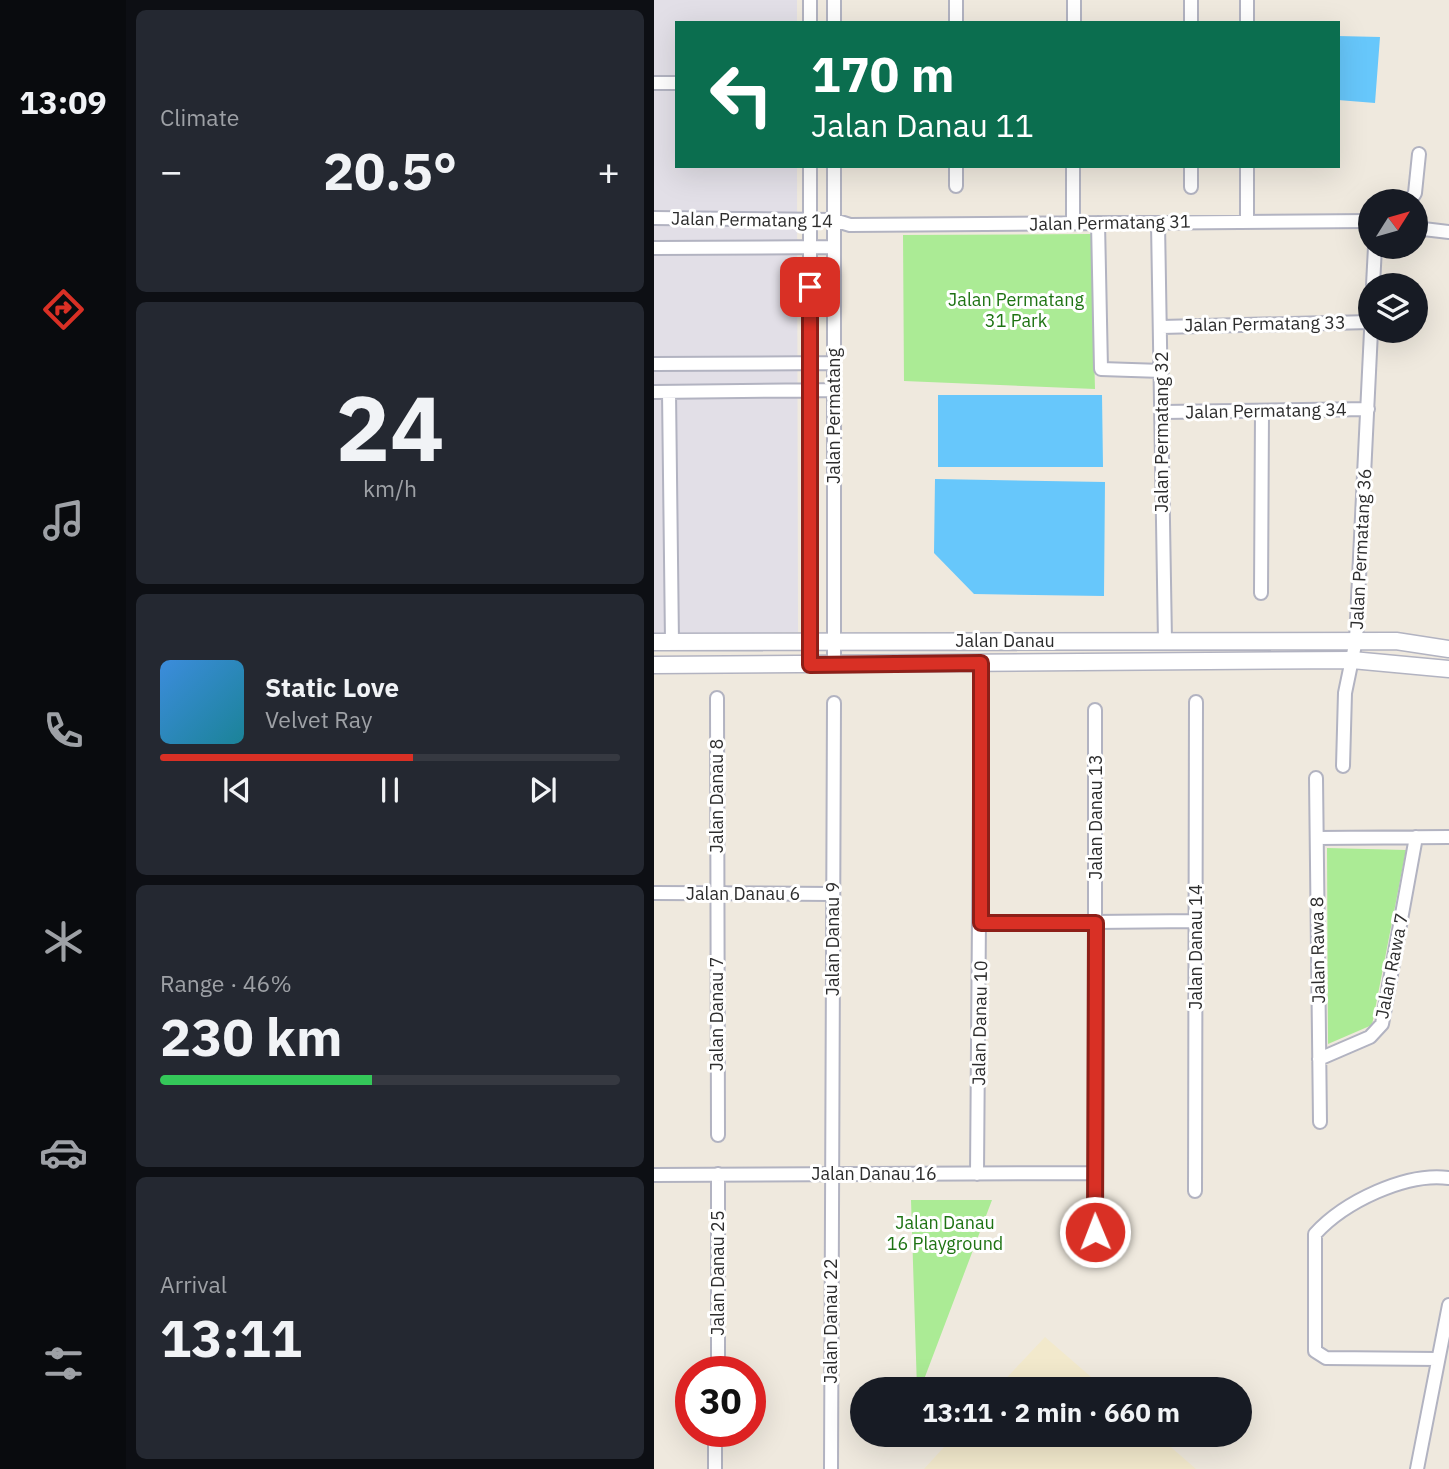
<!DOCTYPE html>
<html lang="en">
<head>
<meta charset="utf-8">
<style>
	:root { --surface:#171b24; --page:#242831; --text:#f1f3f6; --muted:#9ea1a6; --line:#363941; --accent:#d93025 }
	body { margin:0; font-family:"IBM Plex Sans",sans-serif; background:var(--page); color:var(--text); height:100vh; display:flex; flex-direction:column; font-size:26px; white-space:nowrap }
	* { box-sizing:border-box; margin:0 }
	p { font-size:23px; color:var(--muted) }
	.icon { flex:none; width:38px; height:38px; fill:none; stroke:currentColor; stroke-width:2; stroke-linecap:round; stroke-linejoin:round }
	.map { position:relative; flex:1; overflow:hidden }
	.drawer { display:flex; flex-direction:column; gap:10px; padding:10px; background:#0d0f14; width:528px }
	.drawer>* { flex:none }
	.top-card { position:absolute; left:21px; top:21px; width:665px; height:147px; border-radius:0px; box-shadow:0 7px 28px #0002; background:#0b6e4f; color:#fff; overflow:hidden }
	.needle { width:46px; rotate:53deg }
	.controls { position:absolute; left:704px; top:189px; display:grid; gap:14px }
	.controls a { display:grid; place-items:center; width:70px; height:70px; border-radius:50%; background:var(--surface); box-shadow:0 7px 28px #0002; font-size:35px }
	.speed { position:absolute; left:21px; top:1356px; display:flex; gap:14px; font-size:35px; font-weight:700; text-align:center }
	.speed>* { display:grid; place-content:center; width:91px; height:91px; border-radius:50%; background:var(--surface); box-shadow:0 7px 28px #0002; line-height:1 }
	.speed .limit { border:10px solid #d22; background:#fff; color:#111 }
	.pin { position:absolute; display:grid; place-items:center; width:60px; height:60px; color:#fff; margin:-30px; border-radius:14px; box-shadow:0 4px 10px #0006 }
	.me { position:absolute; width:77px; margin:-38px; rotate:359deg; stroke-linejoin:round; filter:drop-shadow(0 0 5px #0008) }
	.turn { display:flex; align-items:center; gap:24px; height:147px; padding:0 21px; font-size:32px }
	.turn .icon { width:91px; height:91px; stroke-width:2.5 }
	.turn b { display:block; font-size:49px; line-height:60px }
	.big { font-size:52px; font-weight:700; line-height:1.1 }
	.drawer .widget { flex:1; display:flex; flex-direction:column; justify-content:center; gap:10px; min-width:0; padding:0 24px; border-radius:10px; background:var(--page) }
	.drawer .dial { align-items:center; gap:0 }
	.dial b { font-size:91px; line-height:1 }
	.song { display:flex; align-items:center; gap:21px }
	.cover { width:84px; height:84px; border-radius:10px; background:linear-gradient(135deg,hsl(210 70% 55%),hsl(190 70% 35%)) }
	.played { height:7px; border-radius:4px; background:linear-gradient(90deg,var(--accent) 55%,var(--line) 55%) }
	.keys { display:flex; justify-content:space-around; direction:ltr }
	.heat { display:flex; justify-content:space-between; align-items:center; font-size:38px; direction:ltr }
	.charge { height:10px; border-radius:5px; background:linear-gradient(90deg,#34c759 46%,var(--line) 0) }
	.trip { position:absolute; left:196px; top:1377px; width:402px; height:70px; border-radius:35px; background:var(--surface); box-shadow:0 7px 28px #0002; font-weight:700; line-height:70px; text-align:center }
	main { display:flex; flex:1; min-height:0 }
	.menu { display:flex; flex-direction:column; width:126px; justify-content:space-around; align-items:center; background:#090b0e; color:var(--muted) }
	.menu .icon { width:49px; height:49px }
	.menu .on { color:var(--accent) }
	.menu b { font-size:32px; color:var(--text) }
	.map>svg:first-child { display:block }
	.industrial { fill:#e2dfe7 }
	.education { fill:#f2e9cc }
	.green { fill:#abeb95 }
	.water { fill:#67c7fb }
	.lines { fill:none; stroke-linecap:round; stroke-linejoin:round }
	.minor-casing { stroke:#b2b3c1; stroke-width:16 }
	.tertiary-casing { stroke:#b2b3c1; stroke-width:19 }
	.minor { stroke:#fff; stroke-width:12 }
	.tertiary { stroke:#fff; stroke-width:16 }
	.route-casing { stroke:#8d1f18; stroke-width:18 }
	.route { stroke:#d93025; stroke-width:12 }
	.labels { text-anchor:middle; stroke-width:6; stroke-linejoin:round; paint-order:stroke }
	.street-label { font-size:18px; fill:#2d2d2d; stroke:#fff }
	.park-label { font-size:18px; fill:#1e7313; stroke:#fff }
</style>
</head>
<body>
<main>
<nav class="menu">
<b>13:09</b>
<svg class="icon on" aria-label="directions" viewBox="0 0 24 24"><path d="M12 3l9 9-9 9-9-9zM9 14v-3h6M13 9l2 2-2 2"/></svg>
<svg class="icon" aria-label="music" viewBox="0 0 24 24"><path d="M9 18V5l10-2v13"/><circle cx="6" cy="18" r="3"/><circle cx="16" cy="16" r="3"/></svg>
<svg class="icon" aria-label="phone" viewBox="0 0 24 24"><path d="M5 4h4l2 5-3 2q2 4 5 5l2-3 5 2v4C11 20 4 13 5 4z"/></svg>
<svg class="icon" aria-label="climate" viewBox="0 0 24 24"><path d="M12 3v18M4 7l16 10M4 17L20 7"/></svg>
<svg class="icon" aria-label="car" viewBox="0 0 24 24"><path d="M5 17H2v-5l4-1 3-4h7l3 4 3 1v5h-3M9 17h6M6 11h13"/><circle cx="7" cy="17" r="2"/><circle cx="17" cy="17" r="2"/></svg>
<svg class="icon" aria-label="filters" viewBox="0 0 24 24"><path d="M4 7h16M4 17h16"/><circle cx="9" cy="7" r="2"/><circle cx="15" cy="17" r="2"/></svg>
</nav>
<section class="drawer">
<div class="widget"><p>Climate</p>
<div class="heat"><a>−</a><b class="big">20.5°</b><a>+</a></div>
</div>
<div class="widget dial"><b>24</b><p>km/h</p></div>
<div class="widget">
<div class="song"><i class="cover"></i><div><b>Static Love</b><p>Velvet Ray</p></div></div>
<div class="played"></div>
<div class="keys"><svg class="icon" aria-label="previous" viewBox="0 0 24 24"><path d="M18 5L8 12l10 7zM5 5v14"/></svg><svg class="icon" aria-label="pause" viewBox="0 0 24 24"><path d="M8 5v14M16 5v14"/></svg><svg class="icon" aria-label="next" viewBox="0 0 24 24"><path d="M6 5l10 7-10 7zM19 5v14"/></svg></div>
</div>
<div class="widget"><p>Range · 46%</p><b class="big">230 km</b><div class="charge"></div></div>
<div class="widget"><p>Arrival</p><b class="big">13:11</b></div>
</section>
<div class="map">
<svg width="795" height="1469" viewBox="0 0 795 1469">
	<rect width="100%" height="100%" fill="#efe9de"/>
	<!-- industrial -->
	<path class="industrial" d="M 0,0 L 143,0 L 143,23 L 23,23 L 23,166 L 143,166 L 144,632 L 0,635 Z"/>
	<!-- education -->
	<path class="education" d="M 391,1337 L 451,1389 L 342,1389 Z
		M 301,1435 L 503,1435 L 542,1469 L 270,1469 Z"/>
	<!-- green -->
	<path class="green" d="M 437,234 L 441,389 L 250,381 L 249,235 Z
		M 673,848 L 752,850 L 718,1025 L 674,1044 Z
		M 257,1200 L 338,1200 L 266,1390 L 263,1389 Z"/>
	<!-- water -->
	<path class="water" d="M 684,36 L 726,37 L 721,103 L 684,100 Z
		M 284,395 L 448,395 L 449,467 L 284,467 Z
		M 281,479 L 451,482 L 450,596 L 320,594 L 280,553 Z"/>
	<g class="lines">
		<!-- minor casing -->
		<g class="minor-casing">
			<path id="minor" d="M 302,0 L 302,23
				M 593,0 L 593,23
				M 156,23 L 156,0
				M 180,23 L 180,0
				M 420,23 L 420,0
				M 537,23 L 537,0
				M 0,83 L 23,83
				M 180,166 L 180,665
				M 302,166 L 302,186
				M 537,187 L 537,166
				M 756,201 L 761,193 L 765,154
				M 0,218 L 180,220 L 196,225 L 716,221
				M 593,222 L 593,166
				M 419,223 L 419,166
				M 444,223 L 447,369 L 508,371
				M 504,223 L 511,641
				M 761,228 L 795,232
				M 0,248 L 180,247
				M 719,285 L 721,247
				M 507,327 L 716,322
				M 0,364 L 180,363
				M 0,392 L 180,390
				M 15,392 L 18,642
				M 509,412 L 714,409
				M 607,593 L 608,411
				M 156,665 L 156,166
				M 63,698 L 64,1135
				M 689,766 L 691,693 L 702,640 L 717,331
				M 662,778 L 666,1122
				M 663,838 L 795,837
				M 0,893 L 179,894
				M 327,923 L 542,921
				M 665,1059 L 716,1037 L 728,1024 L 762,837
				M 64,1174 L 64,1372
				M 323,1174 L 327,663
				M 0,1175 L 440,1173
				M 541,1191 L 542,702
				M 441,1232 L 441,710
				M 784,1359 L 672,1358 L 661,1351 L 661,1234 C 690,1202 752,1172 795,1178
				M 61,1469 L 61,1432
				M 177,1469 L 180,703
				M 763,1469 L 795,1305"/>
		</g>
		<!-- tertiary casing -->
		<g class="tertiary-casing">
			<path id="tertiary" d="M 0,642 L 742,641 L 795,649
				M 0,665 L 698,660 L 795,669"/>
		</g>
		<!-- minor -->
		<use href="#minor" class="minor"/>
		<!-- tertiary -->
		<use href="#tertiary" class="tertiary"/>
	</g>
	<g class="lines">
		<!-- route casing -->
		<g class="route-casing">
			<path id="route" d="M 156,287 L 156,665 L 327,663 L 327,923 L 442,923 L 441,1232"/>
		</g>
		<!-- route -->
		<use href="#route" class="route"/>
	</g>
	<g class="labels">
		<!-- street labels -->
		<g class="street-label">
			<text transform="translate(98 220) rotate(1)" y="6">Jalan Permatang 14</text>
			<text transform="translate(456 223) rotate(-1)" y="6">Jalan Permatang 31</text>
			<text transform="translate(611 324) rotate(-1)" y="6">Jalan Permatang 33</text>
			<text transform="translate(612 411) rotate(-1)" y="6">Jalan Permatang 34</text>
			<text transform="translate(180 416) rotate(-90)" y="6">Jalan Permatang</text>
			<text transform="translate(508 432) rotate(-90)" y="6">Jalan Permatang 32</text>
			<text transform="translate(707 549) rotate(-87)" y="6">Jalan Permatang 36</text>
			<text x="351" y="647">Jalan Danau</text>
			<text transform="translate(63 796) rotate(-90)" y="6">Jalan Danau 8</text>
			<text transform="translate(442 817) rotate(-90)" y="6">Jalan Danau 13</text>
			<text x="89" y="900">Jalan Danau 6</text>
			<text transform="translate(179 939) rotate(-90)" y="6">Jalan Danau 9</text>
			<text transform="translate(542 947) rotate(-90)" y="6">Jalan Danau 14</text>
			<text transform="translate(664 950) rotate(-91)" y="6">Jalan Rawa 8</text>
			<text transform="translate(738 966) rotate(-79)" y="6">Jalan Rawa 7</text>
			<text transform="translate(63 1014) rotate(-90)" y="6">Jalan Danau 7</text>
			<text transform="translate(326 1023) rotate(-89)" y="6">Jalan Danau 10</text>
			<text x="220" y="1180">Jalan Danau 16</text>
			<text transform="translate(64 1273) rotate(-90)" y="6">Jalan Danau 25</text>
			<text transform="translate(177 1321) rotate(-90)" y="6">Jalan Danau 22</text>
		</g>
		<!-- park labels -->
		<g class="park-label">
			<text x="362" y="306">Jalan Permatang<tspan x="362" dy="21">31 Park</tspan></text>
			<text x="291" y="1229">Jalan Danau<tspan x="291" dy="21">16 Playground</tspan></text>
		</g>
	</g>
</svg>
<div class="controls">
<a><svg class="needle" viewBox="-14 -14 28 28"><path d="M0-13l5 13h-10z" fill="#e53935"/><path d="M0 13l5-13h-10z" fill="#9ea1a6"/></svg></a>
<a><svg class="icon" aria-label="layers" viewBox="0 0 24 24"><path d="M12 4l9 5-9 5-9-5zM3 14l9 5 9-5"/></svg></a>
</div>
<div class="speed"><div class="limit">30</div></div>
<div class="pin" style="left:156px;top:287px;background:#d93025"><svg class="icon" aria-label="arrive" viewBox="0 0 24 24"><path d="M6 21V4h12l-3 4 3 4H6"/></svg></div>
<svg class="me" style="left:441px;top:1232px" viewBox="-20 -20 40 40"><circle r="17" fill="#d93025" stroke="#fff" stroke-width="3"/><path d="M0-11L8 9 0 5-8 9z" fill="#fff"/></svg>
<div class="trip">13:11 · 2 min · 660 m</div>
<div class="top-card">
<div class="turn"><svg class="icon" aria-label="left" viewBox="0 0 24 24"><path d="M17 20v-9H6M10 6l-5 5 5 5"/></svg><div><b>170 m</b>Jalan Danau 11</div></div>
</div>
</div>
</main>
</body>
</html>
